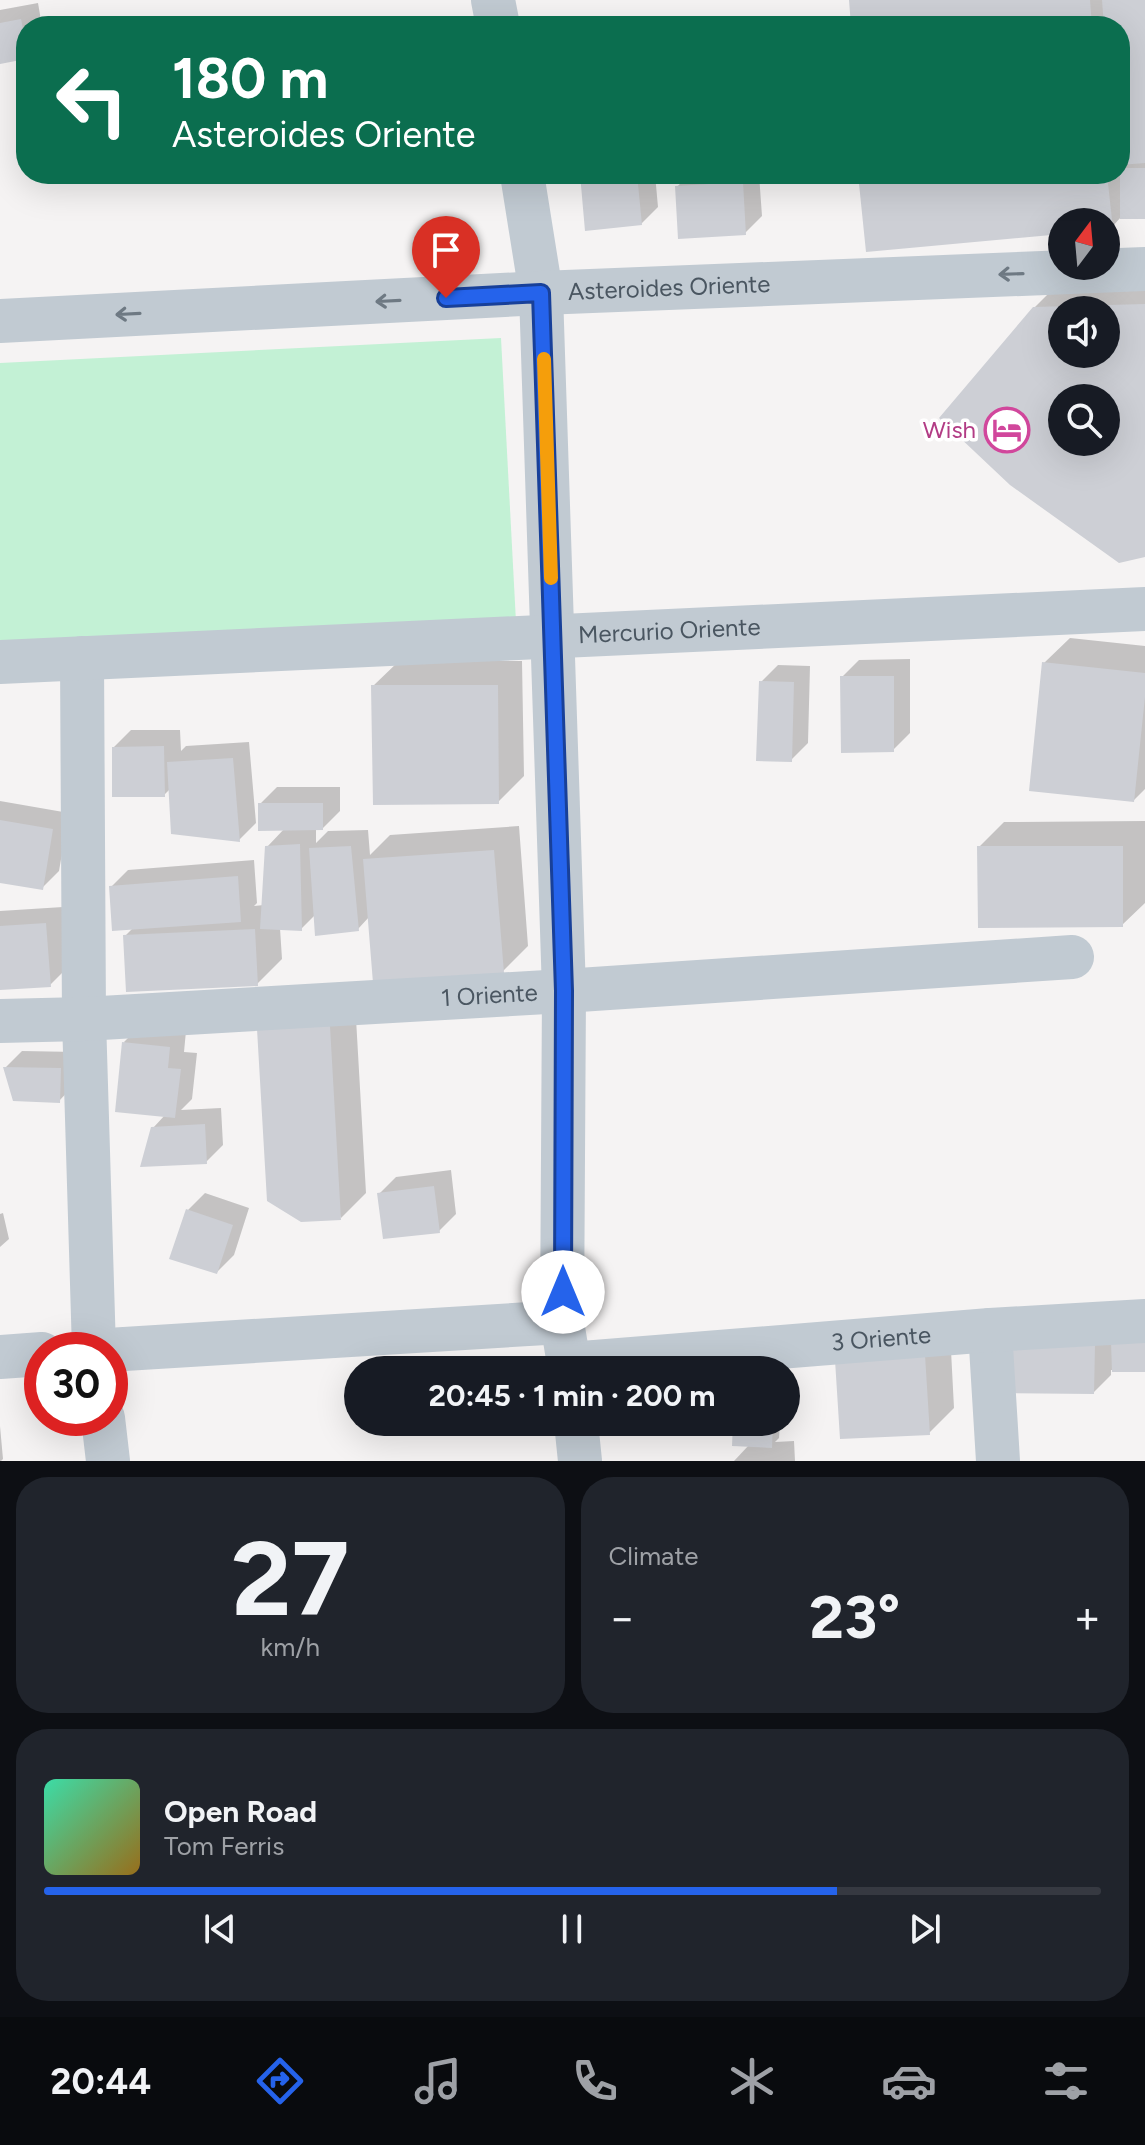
<!DOCTYPE html>
<html lang="en">
<head>
<meta charset="utf-8">
<style>
	:root { --surface:#171b24; --page:#20242c; --text:#f1f3f6; --muted:#9ea1a6; --line:#363941; --accent:#2563eb }
	body { margin:0; font-family:Figtree,sans-serif; background:var(--page); color:var(--text); height:100vh; display:flex; flex-direction:column; font-size:30px; white-space:nowrap }
	* { box-sizing:border-box; margin:0 }
	p { font-size:26px; color:var(--muted) }
	.icon { flex:none; width:44px; height:44px; fill:none; stroke:currentColor; stroke-width:2; stroke-linecap:round; stroke-linejoin:round }
	.map { position:relative; height:1461px; overflow:hidden }
	.side { display:flex; flex-direction:column; gap:16px; padding:16px; background:#0d0f14; flex:1 }
	.side>* { flex:none }
	.banner { position:absolute; left:16px; top:16px; width:1114px; height:168px; border-radius:32px; box-shadow:0 8px 32px #0002; background:#0b6e4f; color:#fff; overflow:hidden }
	.needle { width:52px; rotate:16deg }
	.buttons { position:absolute; left:1048px; top:208px; display:grid; gap:16px }
	.buttons a { display:grid; place-items:center; width:72px; height:72px; border-radius:50%; background:var(--surface); box-shadow:0 8px 32px #0002; font-size:40px }
	.speed { position:absolute; left:24px; top:1332px; display:flex; gap:16px; font-size:40px; font-weight:700; text-align:center }
	.speed>* { display:grid; place-content:center; width:104px; height:104px; border-radius:50%; background:var(--surface); box-shadow:0 8px 32px #0002; line-height:1 }
	.speed .limit { border:12px solid #d22; background:#fff; color:#111 }
	.pin { position:absolute; display:grid; place-items:center; width:68px; height:68px; color:#fff; margin:-82px -34px; border-radius:50% 50% 50% 0; rotate:-45deg; box-shadow:0 0 8px #0007 }
	.pin .icon { rotate:45deg }
	.me { position:absolute; width:88px; margin:-44px; rotate:0deg; stroke-linejoin:round; filter:drop-shadow(0 0 6px #0008) }
	.turn { display:flex; align-items:center; gap:28px; height:168px; padding:0 24px; font-size:36px }
	.turn .icon { width:104px; height:104px; stroke-width:2.5 }
	.turn b { display:block; font-size:56px; line-height:68px }
	.big { font-size:60px; font-weight:700; line-height:1.1 }
	.side .tile { flex:1; display:flex; flex-direction:column; justify-content:center; gap:12px; min-width:0; padding:0 28px; border-radius:32px; background:var(--page) }
	.side .dial { align-items:center; gap:0 }
	.dial b { font-size:104px; line-height:1 }
	.song { display:flex; align-items:center; gap:24px }
	.cover { width:96px; height:96px; border-radius:12px; background:linear-gradient(135deg,hsl(160 70% 55%),hsl(40 70% 35%)) }
	.played { height:8px; border-radius:4px; background:linear-gradient(90deg,var(--accent) 75%,var(--line) 75%) }
	.keys { display:flex; justify-content:space-around; direction:ltr }
	.heat { display:flex; justify-content:space-between; align-items:center; font-size:44px; direction:ltr }
	.side .tiles { flex:1; display:grid; gap:16px; grid-template-columns:1fr 1fr }
	.tile:last-child { grid-column:span 2 }
	.trip { position:absolute; left:344px; top:1356px; width:456px; height:80px; border-radius:40px; background:var(--surface); box-shadow:0 8px 32px #0002; font-weight:700; line-height:80px; text-align:center }
	.tabs { display:flex; height:128px; justify-content:space-around; align-items:center; background:#090b0e; color:var(--muted) }
	.tabs .icon { width:56px; height:56px }
	.tabs .active { color:var(--accent) }
	.tabs b { font-size:36px; color:var(--text) }
	.map>svg:first-child { display:block }
	.green { fill:#c3f1d5 }
	.shadow { fill:#0003; fill-rule:evenodd }
	.building { fill:#cdcfd5; fill-rule:evenodd }
	.lines { fill:none; stroke-linecap:round; stroke-linejoin:round }
	.minor { stroke:#c1cad2; stroke-width:44 }
	.oneway { stroke:#6e7983 }
	.route-casing { stroke:#184099; stroke-width:20 }
	.route { stroke:#2563eb; stroke-width:14 }
	.slow { stroke:#f59e0b; stroke-width:14 }
	.labels { text-anchor:middle; stroke-width:7; stroke-linejoin:round; paint-order:stroke }
	.street-label { font-size:24px; fill:#4a5661; stroke:#fff }
	.hotel-label { font-size:24px; fill:#b23c85; stroke:#fff; text-anchor:end }
</style>
</head>
<body>
<div class="map">
<svg width="1145" height="1461" viewBox="0 0 1145 1461">
	<rect width="100%" height="100%" fill="#f5f3f3"/>
	<!-- green -->
	<path class="green" d="M 501,338 L 516,622 L 0,649 L 0,363 Z"/>
	<!-- shadow -->
	<path class="shadow" d="M 851,0 L 1145,0 L 1145,217 L 1121,217 L 1112,227 L 1106,227 L 1106,222 L 1062,222 L 1062,232 L 860,174 L 1120,174 L 1120,26 L 853,26 Z
		M 38,3 L 42,26 L 26,26 L 26,57 L 0,62 L 0,10 Z
		M 582,174 L 655,174 L 658,207 L 641,224 Z
		M 689,174 L 759,174 L 762,216 L 745,233 L 677,187 Z
		M 1145,274 L 1145,555 L 1012,484 L 1034,308 L 1067,275 ZM 1062,310 L 1106,310 L 1106,354 L 1062,354 ZM 1062,398 L 1106,398 L 1106,442 L 1062,442 Z
		M 1070,638 L 1145,646 L 1145,789 L 1134,800 L 1044,663 Z
		M 910,659 L 910,733 L 893,750 L 842,677 L 859,660 Z
		M 399,661 L 522,661 L 524,776 L 498,802 L 373,686 Z
		M 778,665 L 810,666 L 808,743 L 791,760 L 761,682 Z
		M 131,730 L 180,730 L 181,751 L 186,746 L 249,742 L 256,823 L 239,840 L 171,788 L 164,795 L 114,747 Z
		M 277,787 L 340,787 L 340,811 L 323,828 L 316,828 L 316,843 L 328,831 L 368,830 L 370,855 L 390,835 L 519,826 L 528,946 L 503,971 L 369,917 L 358,929 L 315,915 L 301,929 L 280,928 L 282,959 L 257,984 L 125,936 L 133,928 L 111,887 L 128,870 L 254,860 L 257,903 L 254,906 L 264,905 L 267,847 L 285,828 L 260,804 Z
		M 0,801 L 69,813 L 59,871 L 42,888 L 0,881 Z
		M 1145,821 L 1145,903 L 1122,925 L 979,847 L 1004,822 Z
		M 63,907 L 67,968 L 50,985 L 0,988 L 0,911 Z
		M 355,1001 L 366,1193 L 341,1218 L 259,1030 Z
		M 141,1025 L 186,1031 L 184,1052 L 197,1053 L 192,1099 L 181,1110 L 221,1108 L 223,1145 L 206,1162 L 153,1128 L 165,1115 L 124,1042 Z
		M 22,1051 L 77,1052 L 76,1083 L 59,1101 L 5,1068 Z
		M 451,1170 L 456,1214 L 439,1231 L 379,1194 L 396,1177 Z
		M 205,1193 L 249,1208 L 234,1255 L 217,1272 L 188,1210 Z
		M 3,1213 L 9,1239 L 0,1247 L 0,1214 Z
		M 1111,1329 L 1111,1345 L 1121,1334 L 1145,1370 L 1111,1370 L 1111,1375 L 1094,1392 L 1004,1391 Z
		M 950,1331 L 954,1408 L 929,1433 L 841,1437 Z
		M 735,1422 L 780,1422 L 779,1438 L 775,1442 L 794,1441 L 795,1461 L 734,1461 L 749,1445 Z
		M 0,1426 L 3,1459 L 1,1461 L 0,1461 Z"/>
	<!-- building -->
	<path class="building" d="M 849,0 L 1090,0 L 1092,26 L 851,26 Z
		M 1102,0 L 1145,0 L 1145,163 L 1120,165 L 1120,26 L 1104,26 Z
		M 21,19 L 26,44 L 26,59 L 0,64 L 0,23 Z
		M 1120,168 L 1145,168 L 1145,219 L 1120,219 Z
		M 580,174 L 637,174 L 642,225 L 585,231 Z
		M 858,174 L 1107,174 L 1113,229 L 1106,229 L 1106,222 L 1062,222 L 1062,234 L 866,252 Z
		M 743,182 L 746,235 L 678,239 L 675,186 Z
		M 1145,304 L 1145,557 L 1119,563 L 1010,485 L 939,418 L 1033,307 ZM 1062,310 L 1106,310 L 1106,354 L 1062,354 ZM 1062,398 L 1106,398 L 1106,442 L 1062,442 Z
		M 1042,662 L 1145,673 L 1145,697 L 1134,802 L 1029,791 Z
		M 840,676 L 894,676 L 894,752 L 841,753 Z
		M 759,681 L 794,682 L 792,762 L 756,761 Z
		M 371,685 L 498,685 L 499,804 L 373,805 Z
		M 164,746 L 165,797 L 112,797 L 112,747 Z
		M 233,758 L 240,842 L 171,834 L 167,762 Z
		M 258,803 L 323,803 L 323,830 L 258,831 Z
		M 0,820 L 53,829 L 43,890 L 0,883 Z
		M 300,844 L 302,931 L 260,929 L 265,846 Z
		M 351,846 L 359,931 L 315,936 L 309,848 Z
		M 977,846 L 1123,846 L 1123,927 L 978,928 Z
		M 494,850 L 504,973 L 373,983 L 363,859 Z
		M 238,876 L 241,922 L 112,931 L 109,886 Z
		M 46,923 L 51,987 L 0,990 L 0,926 Z
		M 255,929 L 258,986 L 126,992 L 123,935 Z
		M 330,1026 L 341,1220 L 301,1222 L 267,1201 L 257,1029 Z
		M 122,1042 L 170,1047 L 168,1068 L 181,1069 L 175,1118 L 115,1112 Z
		M 3,1067 L 61,1068 L 60,1103 L 13,1101 Z
		M 205,1124 L 207,1164 L 140,1167 L 151,1127 Z
		M 434,1186 L 440,1233 L 383,1239 L 377,1193 Z
		M 186,1209 L 233,1225 L 217,1274 L 169,1259 Z
		M 1111,1342 L 1145,1342 L 1145,1372 L 1112,1372 Z
		M 1003,1344 L 1095,1345 L 1094,1394 L 1002,1393 Z
		M 925,1355 L 930,1435 L 840,1439 L 835,1360 Z
		M 611,1422 L 650,1422 L 650,1428 L 611,1428 Z
		M 733,1422 L 773,1422 L 772,1448 L 732,1446 Z"/>
	<g class="lines">
		<!-- minor -->
		<g class="minor">
			<path d="M 493,0 L 498,26"/>
			<path d="M 522,174 L 541,293 L 564,991 L 562,1322 L 570,1370"/>
			<path id="s1" d="M 0,321 L 541,293 L 1145,269"/>
			<path d="M 82,658 L 84,1019 L 94,1350"/>
			<path id="s2" d="M 0,662 L 1145,609"/>
			<path id="s3" d="M 0,1021 L 84,1019 L 564,991 L 1072,957"/>
			<path d="M 990,1330 L 998,1461"/>
			<path d="M 108,1350 L 562,1322"/>
			<path d="M 0,1357 L 42,1354"/>
			<path id="s4" d="M 570,1364 L 990,1330 L 1145,1321"/>
			<path d="M 103,1418 L 108,1461"/>
			<path d="M 576,1422 L 580,1461"/>
		</g>
	</g>
	<!-- one-way arrows -->
	<defs><path id="oneway-shaft" d="M-6 0H5M1.5-3L5.5 0L1.5 3" fill="none" stroke-width="1.6" stroke-linecap="round" stroke-linejoin="round" transform="scale(2)"/></defs>
	<g class="oneway">
		<use href="#oneway-shaft" transform="translate(1011 274) rotate(178)"/>
		<use href="#oneway-shaft" transform="translate(388 301) rotate(177)"/>
		<use href="#oneway-shaft" transform="translate(128 314) rotate(177)"/>
	</g>
	<g class="lines">
		<!-- route casing -->
		<g class="route-casing">
			<path id="route" d="M 446,298 L 541,293 L 564,991 L 563,1292"/>
		</g>
		<!-- route -->
		<use href="#route" class="route"/>
		<!-- slow -->
		<path class="slow" d="M 544,359 L 551,578"/>
	</g>
	<!-- icons -->
	<defs>
		<g id="hotel-ring" transform="scale(2.3)"><circle r="9.5" fill="#fff" stroke="#d1479c" stroke-width="1.5"/><path d="M-6-4.5h1.5V1H6V5H4.5V3h-9V5H-6ZM-4 0a1.8 1.8 0 1 1 3.6 0ZM.5 0V-2.5h3Q6-2.5 6 0Z" fill="#d1479c"/></g>
	</defs>
	<g fill-rule="evenodd">
		<use href="#hotel-ring" x="1007" y="430"/>
	</g>
	<g class="labels">
		<!-- street labels -->
		<g class="street-label">
			<text dy="8" stroke="none"><textPath href="#s1" startOffset="670">Asteroides Oriente</textPath></text>
			<text dy="8" stroke="none"><textPath href="#s2" startOffset="670">Mercurio Oriente</textPath></text>
			<text dy="8" stroke="none"><textPath href="#s3" startOffset="490">1 Oriente</textPath></text>
			<text dy="8" stroke="none"><textPath href="#s4" startOffset="312">3 Oriente</textPath></text>
		</g>
		<!-- hotel labels -->
		<g class="hotel-label">
			<text x="976" y="438">Wish</text>
		</g>
	</g>
</svg>
<div class="buttons">
<a><svg class="needle" viewBox="-14 -14 28 28"><path d="M0-13l5 13h-10z" fill="#e53935"/><path d="M0 13l5-13h-10z" fill="#9ea1a6"/></svg></a>
<a><svg class="icon" aria-label="sound" viewBox="0 0 24 24"><path d="M4 9h4l5-4v14l-5-4H4zM17 9q2 3 0 6"/></svg></a>
<a><svg class="icon" aria-label="search" viewBox="0 0 24 24"><circle cx="10" cy="10" r="6"/><path d="M15 15l6 6"/></svg></a>
</div>
<div class="speed"><div class="limit">30</div></div>
<div class="pin" style="left:446px;top:298px;background:#d93025"><svg class="icon" aria-label="arrive" viewBox="0 0 24 24"><path d="M6 21V4h12l-3 4 3 4H6"/></svg></div>
<svg class="me" style="left:563px;top:1292px" viewBox="-20 -20 40 40"><circle r="19" fill="#fff"/><path d="M0-13L10 11 0 6-10 11z" fill="#2563eb"/></svg>
<div class="trip">20:45 · 1 min · 200 m</div>
<div class="banner">
<div class="turn"><svg class="icon" aria-label="left" viewBox="0 0 24 24"><path d="M17 20v-9H6M10 6l-5 5 5 5"/></svg><div><b>180 m</b>Asteroides Oriente</div></div>
</div>
</div>
<section class="side">
<div class="tiles">
<div class="tile dial"><b>27</b><p>km/h</p></div>
<div class="tile"><p>Climate</p>
<div class="heat"><a>−</a><b class="big">23°</b><a>+</a></div>
</div>
<div class="tile">
<div class="song"><i class="cover"></i><div><b>Open Road</b><p>Tom Ferris</p></div></div>
<div class="played"></div>
<div class="keys"><svg class="icon" aria-label="previous" viewBox="0 0 24 24"><path d="M18 5L8 12l10 7zM5 5v14"/></svg><svg class="icon" aria-label="pause" viewBox="0 0 24 24"><path d="M8 5v14M16 5v14"/></svg><svg class="icon" aria-label="next" viewBox="0 0 24 24"><path d="M6 5l10 7-10 7zM19 5v14"/></svg></div>
</div>
</div>
</section>
<nav class="tabs">
<b>20:44</b>
<svg class="icon active" aria-label="directions" viewBox="0 0 24 24"><path d="M12 3l9 9-9 9-9-9zM9 14v-3h6M13 9l2 2-2 2"/></svg>
<svg class="icon" aria-label="music" viewBox="0 0 24 24"><path d="M9 18V5l10-2v13"/><circle cx="6" cy="18" r="3"/><circle cx="16" cy="16" r="3"/></svg>
<svg class="icon" aria-label="phone" viewBox="0 0 24 24"><path d="M5 4h4l2 5-3 2q2 4 5 5l2-3 5 2v4C11 20 4 13 5 4z"/></svg>
<svg class="icon" aria-label="climate" viewBox="0 0 24 24"><path d="M12 3v18M4 7l16 10M4 17L20 7"/></svg>
<svg class="icon" aria-label="car" viewBox="0 0 24 24"><path d="M5 17H2v-5l4-1 3-4h7l3 4 3 1v5h-3M9 17h6M6 11h13"/><circle cx="7" cy="17" r="2"/><circle cx="17" cy="17" r="2"/></svg>
<svg class="icon" aria-label="filters" viewBox="0 0 24 24"><path d="M4 7h16M4 17h16"/><circle cx="9" cy="7" r="2"/><circle cx="15" cy="17" r="2"/></svg>
</nav>
</body>
</html>
